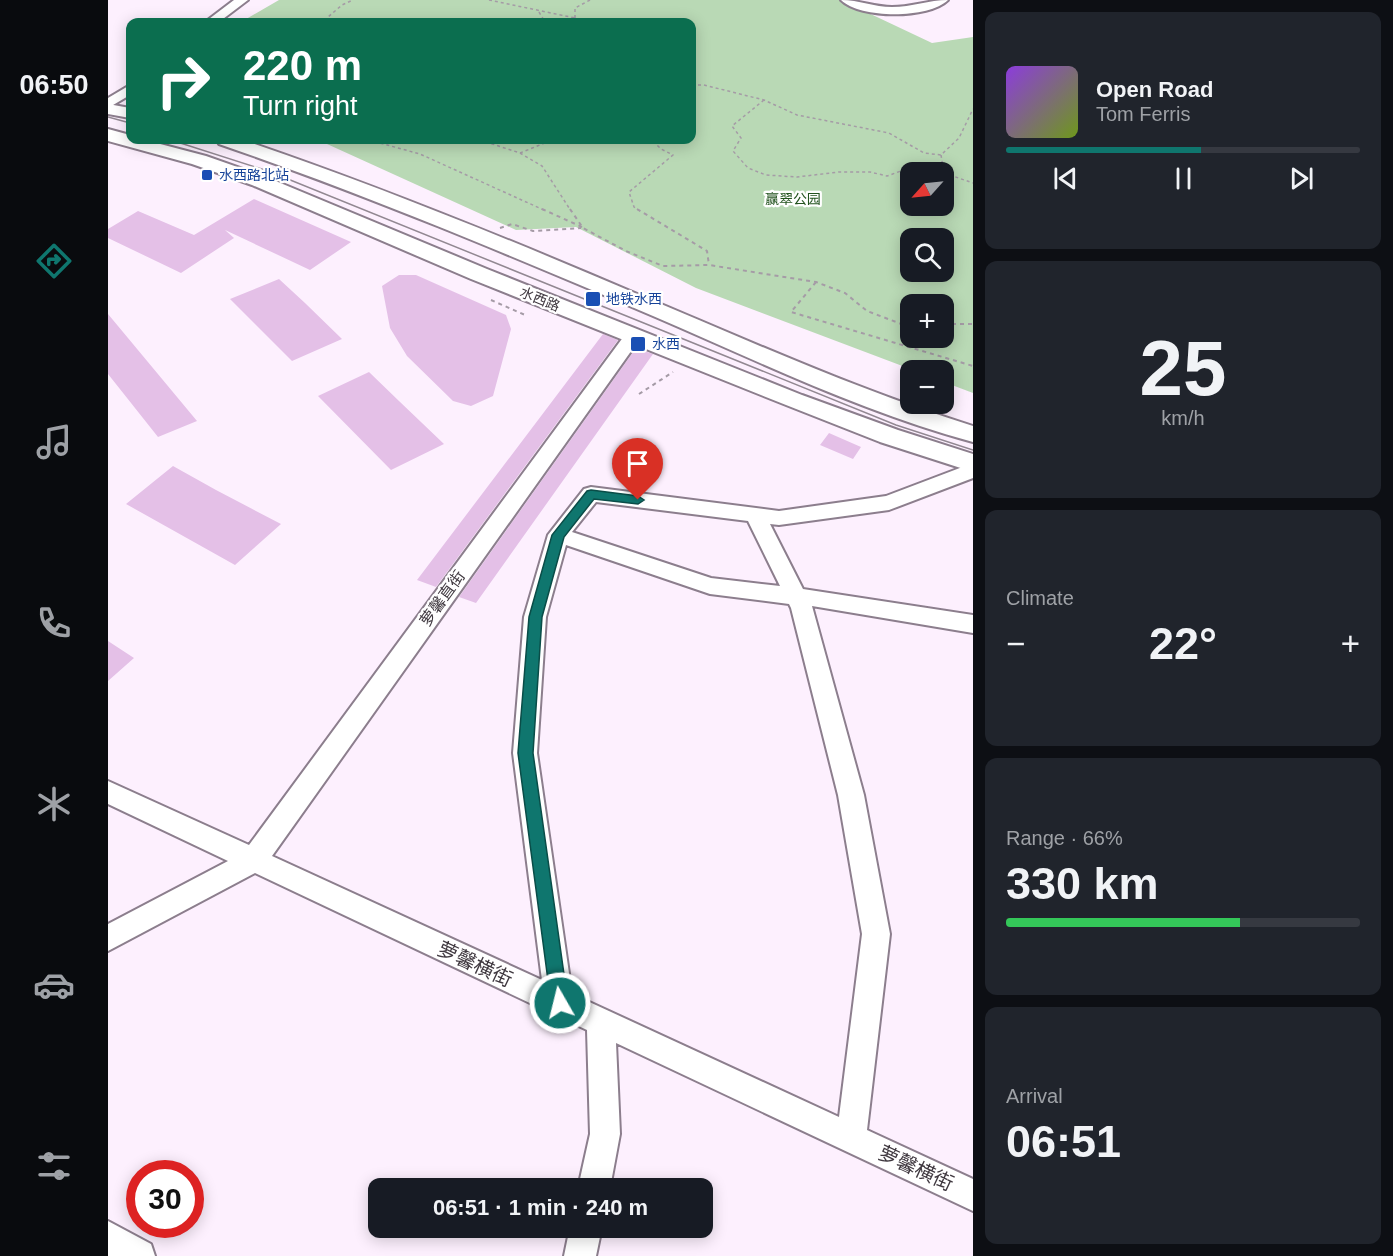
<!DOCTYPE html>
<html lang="en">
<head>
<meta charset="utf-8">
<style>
	:root { --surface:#171b24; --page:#20242c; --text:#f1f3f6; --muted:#9ea1a6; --line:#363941; --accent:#0f766e }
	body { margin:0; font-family:Arial,"Noto Sans SC",sans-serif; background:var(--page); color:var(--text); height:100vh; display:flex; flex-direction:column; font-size:22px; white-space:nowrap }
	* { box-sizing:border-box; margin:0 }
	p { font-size:20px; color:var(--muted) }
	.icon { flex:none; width:33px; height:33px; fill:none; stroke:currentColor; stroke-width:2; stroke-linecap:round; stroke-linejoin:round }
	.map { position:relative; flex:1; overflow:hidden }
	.details { display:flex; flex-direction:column; gap:12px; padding:12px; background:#0d0f14; width:420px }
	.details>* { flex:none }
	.banner { position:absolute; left:18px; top:18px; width:570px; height:126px; border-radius:12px; box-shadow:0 3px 15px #0003; background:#0b6e4f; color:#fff; overflow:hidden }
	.needle { width:39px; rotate:243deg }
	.tools { position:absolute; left:792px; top:162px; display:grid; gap:12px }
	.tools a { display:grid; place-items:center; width:54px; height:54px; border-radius:12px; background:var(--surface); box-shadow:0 3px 15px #0003; font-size:30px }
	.speed { position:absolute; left:18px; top:1160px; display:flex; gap:12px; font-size:30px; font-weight:700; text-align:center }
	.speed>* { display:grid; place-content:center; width:78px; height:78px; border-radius:50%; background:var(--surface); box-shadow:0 3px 15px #0003; line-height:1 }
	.speed .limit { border:9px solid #d22; background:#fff; color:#111 }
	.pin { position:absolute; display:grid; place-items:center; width:51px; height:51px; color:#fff; margin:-62px -26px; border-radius:50% 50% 50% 0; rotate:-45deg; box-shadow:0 0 6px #0007 }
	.pin .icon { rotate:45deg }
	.me { position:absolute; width:66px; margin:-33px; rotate:352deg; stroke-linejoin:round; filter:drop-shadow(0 0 4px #0008) }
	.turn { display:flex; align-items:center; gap:21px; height:126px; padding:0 18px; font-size:27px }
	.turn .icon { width:78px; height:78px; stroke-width:2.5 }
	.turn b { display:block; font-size:42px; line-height:51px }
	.big { font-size:45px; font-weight:800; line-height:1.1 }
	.details .tile { flex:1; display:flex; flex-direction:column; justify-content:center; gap:9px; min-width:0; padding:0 21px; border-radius:12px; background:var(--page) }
	.details .dial { align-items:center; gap:0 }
	.dial b { font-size:78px; line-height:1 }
	.song { display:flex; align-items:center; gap:18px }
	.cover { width:72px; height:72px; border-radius:9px; background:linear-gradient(135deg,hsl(270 70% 55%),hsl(80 70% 35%)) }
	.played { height:6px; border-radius:3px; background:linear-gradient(90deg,var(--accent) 55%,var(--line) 55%) }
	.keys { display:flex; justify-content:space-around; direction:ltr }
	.heat { display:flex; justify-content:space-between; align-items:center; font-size:33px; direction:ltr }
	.charge { height:9px; border-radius:4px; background:linear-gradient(90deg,#34c759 66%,var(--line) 0) }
	.trip { position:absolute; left:260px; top:1178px; width:345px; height:60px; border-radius:12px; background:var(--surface); box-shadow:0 3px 15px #0003; font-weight:800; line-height:60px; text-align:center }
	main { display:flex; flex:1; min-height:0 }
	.dock { display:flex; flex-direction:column; width:108px; justify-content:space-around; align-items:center; background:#090b0e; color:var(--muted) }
	.dock .icon { width:42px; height:42px }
	.dock .selected { color:var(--accent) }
	.dock b { font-size:27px; color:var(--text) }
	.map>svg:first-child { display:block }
	.green { fill:#b9d9b5; fill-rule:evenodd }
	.building { fill:#e4c0e7 }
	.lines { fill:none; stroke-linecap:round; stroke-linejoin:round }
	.minor-casing { stroke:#8c7e8d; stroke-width:4 }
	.major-casing { stroke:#8c7e8d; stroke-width:4 }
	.path-far1 { stroke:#a59ba6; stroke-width:1.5; stroke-dasharray:3 3; stroke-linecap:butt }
	.path { stroke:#a59ba6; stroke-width:2; stroke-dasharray:4 4; stroke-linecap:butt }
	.minor { fill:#fff; fill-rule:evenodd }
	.major { fill:#fff; fill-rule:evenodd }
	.tram { stroke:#928892; stroke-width:1.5 }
	.route { fill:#0f766e; stroke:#0a4d48; stroke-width:1.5 }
	.transit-dot { fill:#1a4fb4; stroke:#fff; stroke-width:2 }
	.labels { text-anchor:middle; stroke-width:4.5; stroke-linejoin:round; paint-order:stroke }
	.far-transit-label { font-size:14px; fill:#164399; stroke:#fff; text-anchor:start }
	.far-park-label { font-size:14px; fill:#23531f; stroke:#fff }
	.far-street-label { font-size:14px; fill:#403940; stroke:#fff }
	.street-label { font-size:16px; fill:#403940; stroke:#fff }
	.near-street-label { font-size:20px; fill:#403940; stroke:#fff }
</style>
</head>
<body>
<main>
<nav class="dock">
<b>06:50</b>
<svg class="icon selected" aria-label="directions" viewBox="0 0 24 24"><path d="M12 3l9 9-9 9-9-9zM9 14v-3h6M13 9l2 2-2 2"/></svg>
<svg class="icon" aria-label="music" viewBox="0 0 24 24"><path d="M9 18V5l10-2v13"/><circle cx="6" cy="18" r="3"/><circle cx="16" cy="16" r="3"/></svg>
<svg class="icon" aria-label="phone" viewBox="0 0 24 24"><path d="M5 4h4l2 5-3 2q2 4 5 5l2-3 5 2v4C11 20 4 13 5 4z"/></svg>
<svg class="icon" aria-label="climate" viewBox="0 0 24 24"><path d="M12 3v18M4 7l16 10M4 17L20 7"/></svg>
<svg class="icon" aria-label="car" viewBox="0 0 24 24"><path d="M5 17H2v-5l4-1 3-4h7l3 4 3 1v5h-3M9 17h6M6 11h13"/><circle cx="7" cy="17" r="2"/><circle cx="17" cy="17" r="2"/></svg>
<svg class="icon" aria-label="filters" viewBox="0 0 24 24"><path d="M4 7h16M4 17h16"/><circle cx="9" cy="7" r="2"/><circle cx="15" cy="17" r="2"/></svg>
</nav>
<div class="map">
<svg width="865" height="1256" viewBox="0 0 865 1256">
	<rect width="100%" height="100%" fill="#fdf0fe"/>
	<!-- green -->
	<path class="green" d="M 171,0 L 733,0 L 824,43 L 865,37 L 865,393 L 836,382 L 836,370 L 805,370 L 588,288 L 468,227 L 408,230 L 219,144 L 203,140 L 584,140 L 584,22 L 133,22 ZM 802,172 L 836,172 L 836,206 L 802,206 ZM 802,238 L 836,238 L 836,272 L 802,272 ZM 802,304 L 836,304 L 836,338 L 802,338 Z"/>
	<!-- building -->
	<path class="building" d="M 146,199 L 243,242 L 202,270 L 117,230 L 126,238 L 73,273 L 0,238 L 0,229 L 30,211 L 86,235 Z
		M 291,275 L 308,275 L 398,315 L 403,329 L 385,396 L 363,406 L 345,401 L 299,356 L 282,328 L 274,286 Z
		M 171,279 L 197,303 L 234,339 L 184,361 L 122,299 Z
		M 0,314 L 89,421 L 50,437 L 0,374 Z
		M 495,334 L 510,340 L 328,587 L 309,580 Z
		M 528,348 L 545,354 L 368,603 L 351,597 Z
		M 261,372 L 291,401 L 336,444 L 283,470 L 210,396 Z
		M 721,433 L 753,447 L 745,459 L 712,445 Z
		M 65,466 L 108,490 L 173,524 L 127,565 L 18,504 Z
		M 0,641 L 26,658 L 0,681 Z"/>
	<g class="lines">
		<!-- minor casing -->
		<g class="minor-casing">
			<path id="minor" d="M 126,0 L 140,0 L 111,22 L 97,22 Z
				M 733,0 C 751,0 766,7 784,7 C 804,7 821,0 840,0 C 821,19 752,19 733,0 Z
				M 22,85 L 22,95 L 0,108 L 0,98 Z
				M 525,331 L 531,332 L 534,336 L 531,340 L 164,856 L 434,980 L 405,753 L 416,617 L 440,535 L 476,489 L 483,487 L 671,511 L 778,496 L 865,463 L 865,478 L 781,510 L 671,525 L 662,524 L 695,589 L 865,615 L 865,633 L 704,606 L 756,795 L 782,934 L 759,1130 L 865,1179 L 865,1211 L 508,1043 L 512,1134 L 502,1188 L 470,1188 L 482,1134 L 479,1030 L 147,873 L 0,951 L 0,924 L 120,861 L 0,804 L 0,781 L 141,845 L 519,332 ZM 488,502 L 640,521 L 672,586 L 603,578 L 464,532 ZM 458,545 L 602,594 L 681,604 L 683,608 L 730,795 L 754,934 L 731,1117 L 464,994 L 429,753 L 438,617 Z
				M 0,1221 L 43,1244 L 47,1256 L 0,1256 Z
				M 462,1227 L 494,1227 L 488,1256 L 456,1256 Z"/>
		</g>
		<!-- major casing -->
		<g class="major-casing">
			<path id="major" d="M 0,104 L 22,108 L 22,118 L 0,114 Z
				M 0,129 L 22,135 L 22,140 L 37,140 L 98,156 L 158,177 L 379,269 L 694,395 L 790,430 L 865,454 L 865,472 L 772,442 L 678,405 L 363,279 L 144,185 L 84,164 L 0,141 Z
				M 109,140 L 135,140 C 268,185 398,238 527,293 C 639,340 749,390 865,426 L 865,442 C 754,412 650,361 545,316 C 402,255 259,195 111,144 Z"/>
		</g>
		<!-- path-far1 -->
		<path class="path-far1" d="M 381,0 L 467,18 L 469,22
			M 431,12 L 437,22
			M 467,18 L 467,8 L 482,0
			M 220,22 L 220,17 L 234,5 L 245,0
			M 584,85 L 596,85 L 656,100 L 689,115 L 781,133 L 816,153 L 833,155 L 851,138 L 865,109
			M 656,100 L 624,126 L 633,138 L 625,151 L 640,168 L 658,175 L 689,177 L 731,172 L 762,172 L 779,176 L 793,171 L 835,172
			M 261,140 L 312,154 L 438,211
			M 372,140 L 412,153 L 434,166 L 463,211
			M 412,153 L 444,140
			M 833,155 L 836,173
			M 836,173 L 865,183
			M 532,211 L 526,207 L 521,192 L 565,155 L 553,149 L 544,140"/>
		<!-- path -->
		<path class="path" d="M 434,209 L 474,227
			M 462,209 L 475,228 L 518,251 L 555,266 L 601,265 L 708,282 L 737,293 L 759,311 L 796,325 L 802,325
			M 529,209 L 599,251 L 601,265
			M 392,228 L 404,224 L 425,231 L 473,228
			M 708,282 L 683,312 L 865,366
			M 383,300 L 417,315 L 419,313
			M 836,324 L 865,324
			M 531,394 L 565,372"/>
		<!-- minor -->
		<use href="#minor" class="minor"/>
		<!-- major -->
		<use href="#major" class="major"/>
		<!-- tram -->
		<path class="tram" d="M 0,117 L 22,123
			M 63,140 L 160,171 L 788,425 L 865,450"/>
	</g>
	<!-- route -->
	<path class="route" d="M 483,490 L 530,496 L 536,500 L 530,504 L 486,499 L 456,537 L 434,617 L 425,753 L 460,1003 L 458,1009 L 452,1012 L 445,1009 L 443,1003 L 410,753 L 421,617 L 444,535 L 479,491 Z"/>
	<!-- markers -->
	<g class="transit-dot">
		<rect x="93" y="169" width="12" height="12" rx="3"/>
		<rect x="477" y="291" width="16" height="16" rx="3"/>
		<rect x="522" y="336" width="16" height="16" rx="3"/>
	</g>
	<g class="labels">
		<!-- far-transit labels -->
		<g class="far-transit-label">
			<text x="111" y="180">水西路北站</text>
			<text x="498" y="304">地铁水西</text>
			<text x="544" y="349">水西</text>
		</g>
		<!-- far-park labels -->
		<g class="far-park-label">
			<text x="685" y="204">赢翠公园</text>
		</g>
		<!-- far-street labels -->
		<g class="far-street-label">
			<text transform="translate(432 299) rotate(22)" y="5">水西路</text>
		</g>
		<!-- street labels -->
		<g class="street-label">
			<text transform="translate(334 598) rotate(-54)" y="6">萝馨直街</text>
		</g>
		<!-- near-street labels -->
		<g class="near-street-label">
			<text transform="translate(367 964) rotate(25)" y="7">萝馨横街</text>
			<text transform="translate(808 1168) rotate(25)" y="7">萝馨横街</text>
		</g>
	</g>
</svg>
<div class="tools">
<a><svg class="needle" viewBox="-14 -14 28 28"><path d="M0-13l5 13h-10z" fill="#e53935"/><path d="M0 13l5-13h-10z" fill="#9ea1a6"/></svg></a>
<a><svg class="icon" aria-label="search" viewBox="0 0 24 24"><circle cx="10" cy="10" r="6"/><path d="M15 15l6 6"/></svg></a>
<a>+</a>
<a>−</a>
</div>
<div class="speed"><div class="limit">30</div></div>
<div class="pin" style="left:530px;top:500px;background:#d93025"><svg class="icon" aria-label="arrive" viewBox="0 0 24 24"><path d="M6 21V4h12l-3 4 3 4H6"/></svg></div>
<svg class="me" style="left:452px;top:1003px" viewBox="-20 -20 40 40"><circle r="17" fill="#0f766e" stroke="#fff" stroke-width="3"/><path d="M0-11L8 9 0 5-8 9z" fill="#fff"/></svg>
<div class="trip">06:51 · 1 min · 240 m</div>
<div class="banner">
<div class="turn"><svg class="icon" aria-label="right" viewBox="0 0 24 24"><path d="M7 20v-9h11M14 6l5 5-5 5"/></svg><div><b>220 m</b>Turn right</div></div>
</div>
</div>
<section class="details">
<div class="tile">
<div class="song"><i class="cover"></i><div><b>Open Road</b><p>Tom Ferris</p></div></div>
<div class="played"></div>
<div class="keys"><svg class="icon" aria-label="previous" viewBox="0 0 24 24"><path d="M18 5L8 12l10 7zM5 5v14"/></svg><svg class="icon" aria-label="pause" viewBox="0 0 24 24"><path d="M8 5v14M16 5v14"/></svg><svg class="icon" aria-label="next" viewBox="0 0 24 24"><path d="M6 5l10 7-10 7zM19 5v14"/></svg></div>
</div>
<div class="tile dial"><b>25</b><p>km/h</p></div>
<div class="tile"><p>Climate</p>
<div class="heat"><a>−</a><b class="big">22°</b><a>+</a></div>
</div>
<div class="tile"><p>Range · 66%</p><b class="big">330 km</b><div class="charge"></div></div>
<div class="tile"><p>Arrival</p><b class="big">06:51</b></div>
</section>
</main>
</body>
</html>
